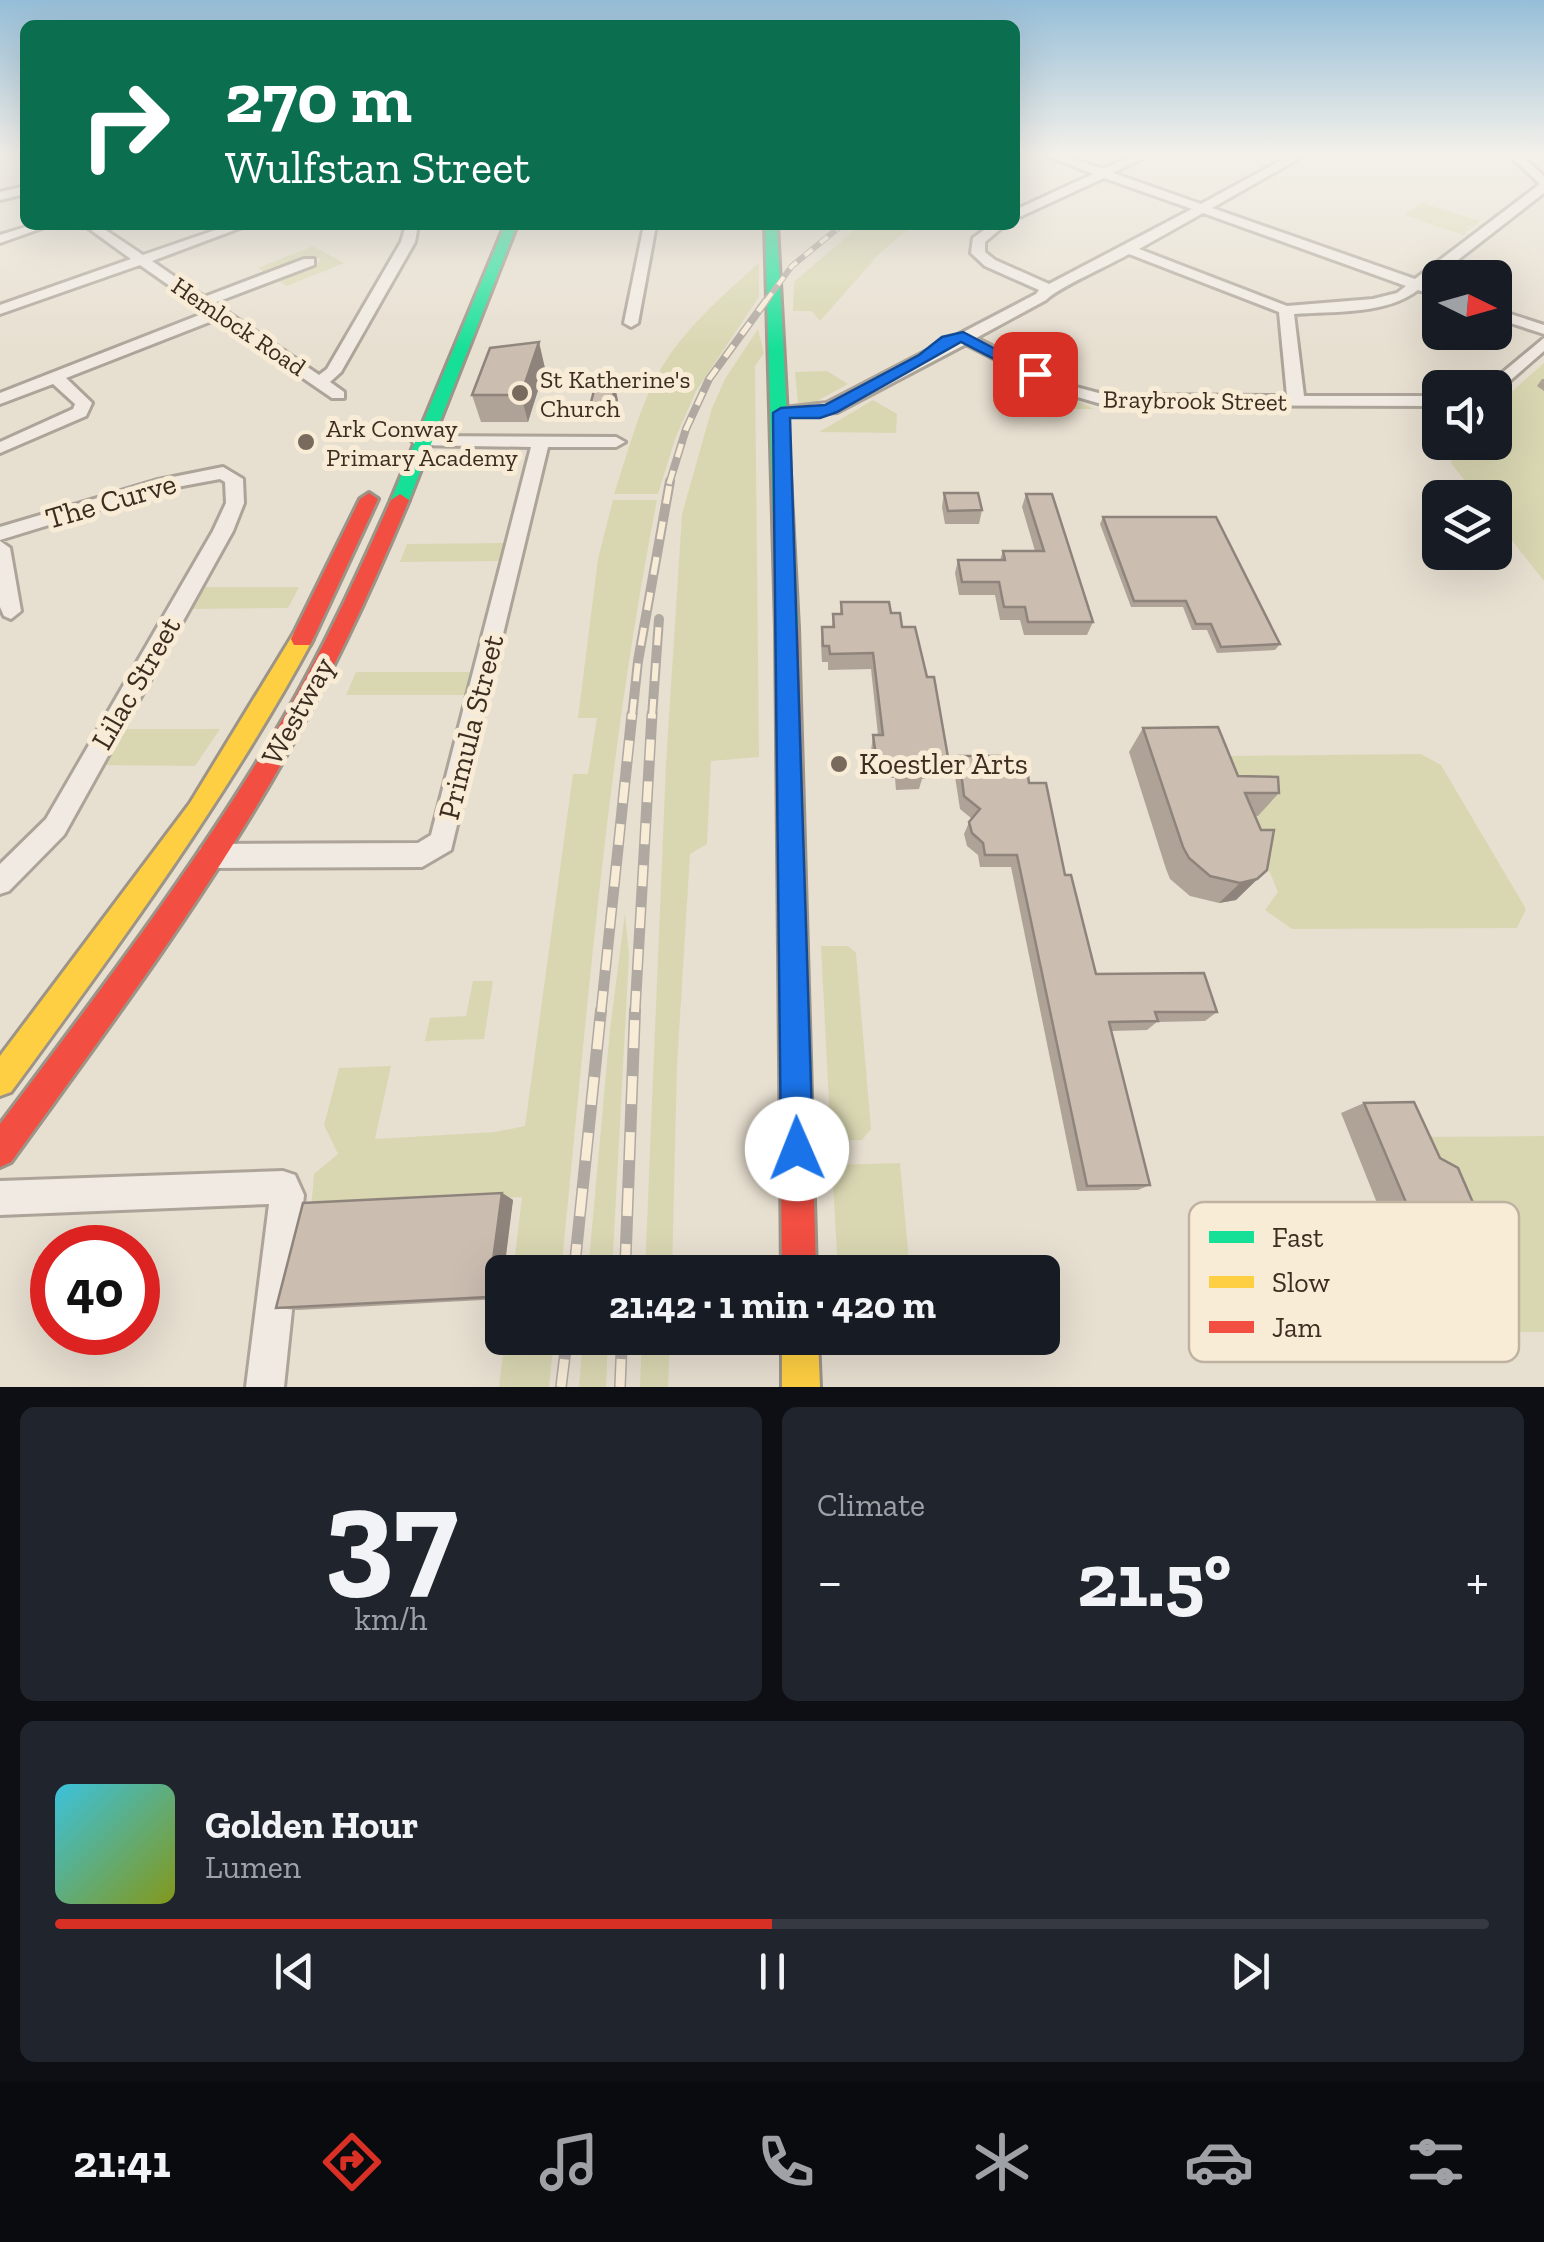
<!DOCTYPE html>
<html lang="en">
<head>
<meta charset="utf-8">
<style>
	:root { --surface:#171b24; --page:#20242c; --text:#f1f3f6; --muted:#9ea1a6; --line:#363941; --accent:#d93025 }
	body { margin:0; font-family:"Zilla Slab",serif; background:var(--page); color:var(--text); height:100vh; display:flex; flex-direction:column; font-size:38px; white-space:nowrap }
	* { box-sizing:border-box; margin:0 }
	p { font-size:32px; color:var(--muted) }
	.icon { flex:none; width:55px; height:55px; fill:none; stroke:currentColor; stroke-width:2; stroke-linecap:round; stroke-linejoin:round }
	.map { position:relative; height:1387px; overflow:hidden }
	.panel { display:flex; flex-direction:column; gap:20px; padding:20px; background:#0d0f14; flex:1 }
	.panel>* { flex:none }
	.banner { position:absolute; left:20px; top:20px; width:1000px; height:210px; border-radius:15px; box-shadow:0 10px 40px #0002; background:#0b6e4f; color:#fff; overflow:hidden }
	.needle { width:65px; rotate:95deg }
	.fabs { position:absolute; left:1422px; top:260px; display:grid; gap:20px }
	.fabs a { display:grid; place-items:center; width:90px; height:90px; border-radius:15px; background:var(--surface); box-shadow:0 10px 40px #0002; font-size:50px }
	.speed { position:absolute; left:30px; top:1225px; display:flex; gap:20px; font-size:50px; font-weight:700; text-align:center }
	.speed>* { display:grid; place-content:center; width:130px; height:130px; border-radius:50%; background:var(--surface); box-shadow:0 10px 40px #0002; line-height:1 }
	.speed .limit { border:15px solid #d22; background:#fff; color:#111 }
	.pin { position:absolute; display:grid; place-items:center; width:85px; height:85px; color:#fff; margin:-42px; border-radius:20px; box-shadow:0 5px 15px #0006 }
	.me { position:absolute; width:110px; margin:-55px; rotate:359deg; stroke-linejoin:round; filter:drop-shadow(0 0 8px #0008) }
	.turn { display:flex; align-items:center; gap:35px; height:210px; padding:0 40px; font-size:45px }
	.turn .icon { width:130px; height:130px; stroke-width:2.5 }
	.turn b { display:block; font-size:70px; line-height:85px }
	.big { font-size:75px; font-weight:700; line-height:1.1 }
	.panel .widget { flex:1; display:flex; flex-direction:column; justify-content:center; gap:15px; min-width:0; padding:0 35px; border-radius:15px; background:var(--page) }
	.panel .dial { align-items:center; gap:0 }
	.dial b { font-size:130px; line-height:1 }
	.song { display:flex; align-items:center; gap:30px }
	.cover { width:120px; height:120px; border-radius:15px; background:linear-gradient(135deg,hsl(190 70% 55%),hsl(70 70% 35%)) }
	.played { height:10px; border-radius:5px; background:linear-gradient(90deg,var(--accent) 50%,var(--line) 50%) }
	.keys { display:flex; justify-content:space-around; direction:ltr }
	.heat { display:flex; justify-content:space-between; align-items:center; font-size:55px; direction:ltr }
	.panel .tiles { flex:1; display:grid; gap:20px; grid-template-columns:1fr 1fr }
	.widget:last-child { grid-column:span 2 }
	.trip { position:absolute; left:485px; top:1255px; width:575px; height:100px; border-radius:15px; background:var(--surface); box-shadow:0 10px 40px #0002; font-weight:700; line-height:100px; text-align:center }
	.dock { display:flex; height:160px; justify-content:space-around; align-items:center; background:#090b0e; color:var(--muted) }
	.dock .icon { width:70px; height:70px }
	.dock .on { color:var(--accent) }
	.dock b { font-size:45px; color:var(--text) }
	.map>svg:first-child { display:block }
	.green { fill:#d9d7b2 }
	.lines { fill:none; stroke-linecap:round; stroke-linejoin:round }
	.street-casing { stroke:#ada499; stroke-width:6 }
	.fast-casing { stroke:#9d9488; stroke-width:6 }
	.slow-casing { stroke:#9d9488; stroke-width:6 }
	.jam-casing { stroke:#9d9488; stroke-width:6 }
	.street { fill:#f0eae2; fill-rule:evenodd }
	.fast { fill:#16e098; fill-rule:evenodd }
	.slow { fill:#ffcf43; fill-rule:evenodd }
	.jam { fill:#f24e42; fill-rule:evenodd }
	.rail-far4-casing { stroke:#afa9a2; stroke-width:6 }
	.rail-far3-casing { stroke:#afa9a2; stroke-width:8 }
	.rail-far2-casing { stroke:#afa9a2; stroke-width:10 }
	.rail-far1-casing { stroke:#afa9a2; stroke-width:11 }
	.rail-casing { stroke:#afa9a2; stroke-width:12 }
	.rail-far4 { stroke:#f8ecd7; stroke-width:4; stroke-dasharray:10; stroke-linecap:butt }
	.rail-far3 { stroke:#f8ecd7; stroke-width:5; stroke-dasharray:14; stroke-linecap:butt }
	.rail-far2 { stroke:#f8ecd7; stroke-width:6; stroke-dasharray:18; stroke-linecap:butt }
	.rail-far1 { stroke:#f8ecd7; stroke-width:8; stroke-dasharray:21; stroke-linecap:butt }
	.rail { stroke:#f8ecd7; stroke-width:9; stroke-dasharray:28; stroke-linecap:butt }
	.wall { fill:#afa398 }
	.shaded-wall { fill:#8f847c }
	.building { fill:#ccbdb1; stroke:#8f847c; stroke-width:2.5 }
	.route { fill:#1a73e8; stroke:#114b97; stroke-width:2.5 }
	.poi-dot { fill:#786b5d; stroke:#f8ecd7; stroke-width:4 }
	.labels { text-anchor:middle; stroke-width:10; stroke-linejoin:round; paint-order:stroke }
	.far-street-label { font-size:25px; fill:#3d2c1f; stroke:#f8ecd7 }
	.far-poi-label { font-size:25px; fill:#3d2c1f; stroke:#f8ecd7; text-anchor:start }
	.street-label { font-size:30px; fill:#3d2c1f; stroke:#f8ecd7 }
	.poi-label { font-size:30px; fill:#3d2c1f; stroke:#f8ecd7; text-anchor:start }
	.key { fill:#f8ecd7; stroke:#c0b2a0; stroke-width:2.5 }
	.key-label { font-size:28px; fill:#3d2c1f }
</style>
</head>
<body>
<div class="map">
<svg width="1544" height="1387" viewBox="0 0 1544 1387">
	<rect width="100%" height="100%" fill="#e7dfd0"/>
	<!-- green -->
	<path class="green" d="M 1422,203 L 1480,221 L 1473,227 L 1465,226 L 1470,229 L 1463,235 L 1404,215 Z
		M 860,225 L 913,225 L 879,254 L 820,321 L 812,311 L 793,311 L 794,282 Z
		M 313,246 L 344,263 L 287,286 L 275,279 L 317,265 L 321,258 L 306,258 L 268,274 L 258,268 Z
		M 759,263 L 759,297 L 696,391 L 675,439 L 658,494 L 614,494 C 627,456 637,414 656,378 C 678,334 723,295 759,263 Z
		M 758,329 L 764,353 L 755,366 L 759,757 L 711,761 L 707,844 L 690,854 L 677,1066 L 672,1272 L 645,1272 L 666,764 L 682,514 L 712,408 L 725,379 Z
		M 1544,363 L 1544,581 L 1495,519 L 1495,498 L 1478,497 L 1451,463 L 1456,443 L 1495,442 L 1495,399 L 1507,396 Z
		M 827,371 L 848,384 L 810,405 L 798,403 L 795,372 Z
		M 1023,376 L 1094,409 L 1029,409 L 1019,379 Z
		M 873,400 L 897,414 L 896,433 L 819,432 Z
		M 613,500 L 657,500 C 607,755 587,1014 561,1272 L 513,1272 L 522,1197 L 311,1210 L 314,1174 L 338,1154 L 324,1125 L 339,1068 L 391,1066 L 375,1139 L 495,1132 L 525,1126 L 573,774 L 588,774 L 597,718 L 578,718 L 598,559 Z
		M 504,543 L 499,561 L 400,562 L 407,544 Z
		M 204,587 L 299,587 L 288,608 L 192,609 Z
		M 356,672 L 472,672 L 466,695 L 346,695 Z
		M 122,729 L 220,729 L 195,766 L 102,765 Z
		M 1421,754 L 1441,765 L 1526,909 L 1517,928 L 1292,929 L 1265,910 L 1278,892 L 1222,756 Z
		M 625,913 L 629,955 L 612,1272 L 588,1272 L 610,1029 Z
		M 821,946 L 848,946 L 856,953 L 871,1129 L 862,1140 L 831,1141 Z
		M 473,981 L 493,981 L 484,1039 L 425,1041 L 430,1018 L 466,1016 Z
		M 1544,1136 L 1544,1332 L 1505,1332 L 1420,1137 Z
		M 900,1163 L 910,1272 L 838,1272 L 832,1165 Z
		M 505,1338 L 554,1338 L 549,1387 L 499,1387 Z
		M 583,1338 L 608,1338 L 606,1387 L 579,1387 Z
		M 642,1338 L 670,1338 L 668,1387 L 640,1387 Z"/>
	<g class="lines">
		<!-- street casing -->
		<g class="street-casing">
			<path id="street" d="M 1046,155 L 1063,155 L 1103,169 L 1133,155 L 1148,155 L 1113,173 L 1201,204 L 1291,155 L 1305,155 L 1212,208 L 1415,279 L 1540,184 L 1509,155 L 1521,155 L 1544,176 L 1544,193 L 1427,284 L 1440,288 L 1440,297 L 1418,290 C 1386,315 1333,311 1294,314 L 1304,396 L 1440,396 L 1440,406 L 1105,405 L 1060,392 L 966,344 L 837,412 L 775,417 L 775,409 L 827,403 L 1036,294 L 1039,290 L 985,266 L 971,253 L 973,238 L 991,225 L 1005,225 L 985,242 L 985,252 L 995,260 L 1049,284 L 1192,209 L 1104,178 L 1015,219 L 1015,210 L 1093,174 ZM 1203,213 L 1406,286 L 1397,293 L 1373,299 L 1287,306 L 1139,249 ZM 1129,254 L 1279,312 L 1287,396 L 1106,395 L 1072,386 L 976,338 L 1046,300 C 1057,288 1110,265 1129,254 Z
				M 25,186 L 25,194 L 0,200 L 0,192 Z
				M 32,225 L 51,225 L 0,243 L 0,235 Z
				M 84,225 L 98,225 L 143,255 L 230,225 L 248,225 L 152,261 L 204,297 L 304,259 L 314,259 L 314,265 L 214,303 L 319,375 L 327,369 L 401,242 L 406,225 L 418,225 L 415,242 L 341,372 L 330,382 L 344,392 L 344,398 L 332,398 L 217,319 L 66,378 L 92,403 L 86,416 L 0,453 L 0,442 L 73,409 L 75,404 L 53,384 L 0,404 L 0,393 L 207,312 L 140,265 L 0,314 L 0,305 L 131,259 Z
				M 644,225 L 656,225 L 638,323 L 631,327 L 624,323 Z
				M 1495,309 L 1544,325 L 1544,334 L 1495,318 Z
				M 1544,338 L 1544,351 L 1498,391 L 1495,388 L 1484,388 Z
				M 421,436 L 616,437 L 625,442 L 616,447 L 548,447 L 451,850 L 422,867 L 210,868 L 201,864 L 197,856 L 201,848 L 210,844 L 418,843 L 431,835 L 531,447 L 415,445 L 412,441 Z
				M 223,467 L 243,479 L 244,503 L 233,531 L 64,835 L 9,891 L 0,894 L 0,864 L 46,819 L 213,531 L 226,503 L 225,482 L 220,479 L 166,489 L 0,540 L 0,527 L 158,480 Z
				M 0,541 L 10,548 L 21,611 L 11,619 L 4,616 L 0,607 Z
				M 283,1171 L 295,1175 L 304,1195 L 284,1387 L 246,1387 L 269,1204 L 0,1215 L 0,1181 Z"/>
		</g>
		<!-- fast casing -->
		<g class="fast-casing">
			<path id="fast" d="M 505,225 L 517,225 L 409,500 L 400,506 L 393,504 L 391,500 Z
				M 765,225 L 777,225 L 798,628 L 787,636 L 776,628 Z"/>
		</g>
		<!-- slow casing -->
		<g class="slow-casing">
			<path id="slow" d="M 302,631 L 313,639 C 226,800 119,945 11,1092 L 0,1096 L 0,1056 L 190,803 L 294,633 Z
				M 782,1338 L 818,1338 L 820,1387 L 782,1387 Z"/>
		</g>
		<!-- jam casing -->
		<g class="jam-casing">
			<path id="jam" d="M 369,493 L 378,499 L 313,639 L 310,645 L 294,645 L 291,639 L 360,499 Z
				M 400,494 L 409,500 C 364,608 314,712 253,812 C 179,934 94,1047 11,1162 L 0,1167 L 0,1124 C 99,992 200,861 283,719 C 324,648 358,574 391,500 Z
				M 787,620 L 798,628 L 816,1272 L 782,1272 L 776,628 Z"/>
		</g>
		<!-- street -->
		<use href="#street" class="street"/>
		<!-- fast -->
		<use href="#fast" class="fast"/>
		<!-- slow -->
		<use href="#slow" class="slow"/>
		<!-- jam -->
		<use href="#jam" class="jam"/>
		<!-- rail-far4 casing -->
		<g class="rail-far4-casing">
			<path id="rail-far4" d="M 766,301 L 792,266 L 842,225"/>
		</g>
		<!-- rail-far3 casing -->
		<g class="rail-far3-casing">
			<path id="rail-far3" d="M 669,484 L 686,429 L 709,379 L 768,298"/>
		</g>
		<!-- rail-far2 casing -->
		<g class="rail-far2-casing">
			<path id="rail-far2" d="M 632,717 L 638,661 L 670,481
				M 652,717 L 659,619"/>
		</g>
		<!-- rail-far1 casing -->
		<g class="rail-far1-casing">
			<path id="rail-far1" d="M 601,1012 L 632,714
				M 635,1012 L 652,714"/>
		</g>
		<!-- rail casing -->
		<g class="rail-casing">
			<path id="rail" d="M 574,1272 L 601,1010
				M 625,1272 L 635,1010
				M 561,1387 L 567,1338
				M 620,1387 L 622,1338"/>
		</g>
		<!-- rail-far4 -->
		<use href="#rail-far4" class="rail-far4"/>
		<!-- rail-far3 -->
		<use href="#rail-far3" class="rail-far3"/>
		<!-- rail-far2 -->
		<use href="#rail-far2" class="rail-far2"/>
		<!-- rail-far1 -->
		<use href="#rail-far1" class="rail-far1"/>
		<!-- rail -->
		<use href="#rail" class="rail"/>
	</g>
	<!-- wall -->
	<path class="wall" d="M 545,368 L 528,422 L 481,422 L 472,395 Z
		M 1542,379 L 1544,379 L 1544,391 L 1537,386 Z
		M 618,400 L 614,419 L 593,419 L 590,406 Z
		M 944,493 L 982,510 L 979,524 L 945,524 L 942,507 Z
		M 1026,494 L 1093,622 L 1087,635 L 1024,635 L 1020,620 L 1000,620 L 995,595 L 959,595 L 955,573 L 958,560 L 1000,560 L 1003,551 L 1035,551 L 1022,507 Z
		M 1103,517 L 1280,644 L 1275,650 L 1217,653 L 1207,630 L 1192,630 L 1183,607 L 1131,607 L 1100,524 Z
		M 841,602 L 891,613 L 902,627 L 949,763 L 944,778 L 922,779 L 919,789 L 896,790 L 895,778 L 874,778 L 871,751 L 873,735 L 878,735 L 871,669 L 828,670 L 828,662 L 822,662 L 821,644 L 822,627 L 832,627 L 833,614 L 840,614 Z
		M 1143,728 L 1238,776 L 1279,793 L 1258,816 L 1255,816 L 1236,900 L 1219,903 L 1190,896 L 1170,879 L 1166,869 L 1129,752 Z
		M 959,756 L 1006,760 L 1018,775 L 1029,783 L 1065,875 L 1096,974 L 1217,1012 L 1205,1021 L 1157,1022 L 1147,1030 L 1111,1031 L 1150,1185 L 1138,1190 L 1077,1191 L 1011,867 L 980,867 L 978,855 L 967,846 L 964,834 L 971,818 L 960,809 L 954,770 Z
		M 1364,1103 L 1482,1257 L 1508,1315 L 1423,1318 L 1341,1113 Z
		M 502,1193 L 513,1200 L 502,1272 L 501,1299 L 298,1310 L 276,1308 Z"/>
	<!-- shaded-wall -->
	<path class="shaded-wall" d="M 539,342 L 545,368 L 528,422 L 521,395 Z
		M 615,387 L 618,400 L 614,419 L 611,406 Z
		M 1267,870 L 1236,900 L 1219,903 L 1240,883 Z
		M 502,1193 L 513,1200 L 504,1272 L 502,1272 L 501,1299 L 488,1297 Z"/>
	<!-- building -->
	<path class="building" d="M 539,342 L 521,395 L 472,395 L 490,348 Z
		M 595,387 L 615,387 L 611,406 L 590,406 Z
		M 944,493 L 978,493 L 982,510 L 948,511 Z
		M 1026,494 L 1052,494 L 1093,622 L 1028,622 L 1025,607 L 1004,607 L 999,582 L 962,582 L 958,560 L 1005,560 L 1003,551 L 1044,551 Z
		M 1103,517 L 1216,517 L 1280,644 L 1221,647 L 1211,624 L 1196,624 L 1186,601 L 1134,601 Z
		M 841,602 L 889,602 L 891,613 L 900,613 L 902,627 L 915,627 L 927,677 L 934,677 L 949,763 L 922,764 L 923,774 L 899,775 L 898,762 L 877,763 L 873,735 L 883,735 L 873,653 L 830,654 L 829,646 L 823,646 L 822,627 L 834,627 L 833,614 L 842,614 Z
		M 1218,727 L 1238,776 L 1278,777 L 1279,793 L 1245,793 L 1261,830 L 1274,830 L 1267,870 L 1257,879 L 1240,883 L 1210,876 L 1189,858 L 1183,847 L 1143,728 Z
		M 959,756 L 1005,756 L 1006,760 L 1015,760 L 1018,775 L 1028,775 L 1029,783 L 1046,783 L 1065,875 L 1071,875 L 1096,974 L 1204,973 L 1217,1012 L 1155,1012 L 1158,1021 L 1109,1022 L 1150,1185 L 1087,1186 L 1017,855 L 985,855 L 983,843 L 972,833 L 969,822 L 980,809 L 964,796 Z
		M 1414,1102 L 1440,1158 L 1458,1168 L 1490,1242 L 1482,1257 L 1508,1315 L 1454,1316 L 1364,1103 Z
		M 502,1193 L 488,1297 L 276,1308 L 303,1203 Z"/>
	<!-- sky -->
	<linearGradient id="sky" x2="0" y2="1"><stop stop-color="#96bed8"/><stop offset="0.44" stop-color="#f4f1ea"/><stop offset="1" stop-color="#f4f1ea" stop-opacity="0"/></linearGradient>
	<rect width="1544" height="350" fill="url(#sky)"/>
	<!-- route -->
	<path class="route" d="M 963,332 L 1043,374 L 1029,377 L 961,342 L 837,412 L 820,418 L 790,418 L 813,1149 L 808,1160 L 797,1165 L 786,1160 L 781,1149 L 773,413 L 781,408 L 825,405 L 919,355 L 942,337 Z"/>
	<!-- markers -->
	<g class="poi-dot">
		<circle cx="520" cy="393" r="10"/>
		<circle cx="306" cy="442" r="10"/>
		<circle cx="839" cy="764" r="10"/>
	</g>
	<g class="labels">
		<!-- far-street labels -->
		<g class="far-street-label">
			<text transform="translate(239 326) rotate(34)" y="9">Hemlock Road</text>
			<text transform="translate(1195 400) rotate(1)" y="9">Braybrook Street</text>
		</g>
		<!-- far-poi labels -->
		<g class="far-poi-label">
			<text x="540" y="388">St Katherine's<tspan x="540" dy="29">Church</tspan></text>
			<text x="326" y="437">Ark Conway<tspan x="326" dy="29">Primary Academy</tspan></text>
		</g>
		<!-- street labels -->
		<g class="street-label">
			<text transform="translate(111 501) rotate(-16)" y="10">The Curve</text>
			<text transform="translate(136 683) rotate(-60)" y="10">Lilac Street</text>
			<text transform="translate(298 711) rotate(-61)" y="10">Westway</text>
			<text transform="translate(471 727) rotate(-76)" y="10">Primula Street</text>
		</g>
		<!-- poi labels -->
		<g class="poi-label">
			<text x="859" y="774">Koestler Arts</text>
		</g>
	</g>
	<!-- legend -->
	<rect x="1189" y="1202" width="330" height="160" rx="15" class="key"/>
	<rect x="1209" y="1231" width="45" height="12" fill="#16e098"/>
	<rect x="1209" y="1276" width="45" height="12" fill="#ffcf43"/>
	<rect x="1209" y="1321" width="45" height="12" fill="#f24e42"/>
	<g class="key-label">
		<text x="1272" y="1247">Fast</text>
		<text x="1272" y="1292">Slow</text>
		<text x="1272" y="1337">Jam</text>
	</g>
</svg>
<div class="fabs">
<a><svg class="needle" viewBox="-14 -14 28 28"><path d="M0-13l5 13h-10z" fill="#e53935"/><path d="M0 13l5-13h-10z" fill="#9ea1a6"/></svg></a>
<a><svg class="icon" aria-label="sound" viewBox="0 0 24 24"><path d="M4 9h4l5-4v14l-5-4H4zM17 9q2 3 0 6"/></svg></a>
<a><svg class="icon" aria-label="layers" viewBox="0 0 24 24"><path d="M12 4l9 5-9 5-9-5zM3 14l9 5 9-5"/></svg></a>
</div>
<div class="speed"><div class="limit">40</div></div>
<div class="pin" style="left:1035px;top:374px;background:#d93025"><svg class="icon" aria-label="arrive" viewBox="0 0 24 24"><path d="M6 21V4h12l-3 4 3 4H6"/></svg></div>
<svg class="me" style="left:797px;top:1149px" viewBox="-20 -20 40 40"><circle r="19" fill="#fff"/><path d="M0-13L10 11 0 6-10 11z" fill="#1a73e8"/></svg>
<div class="trip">21:42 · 1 min · 420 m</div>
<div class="banner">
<div class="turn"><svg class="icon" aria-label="right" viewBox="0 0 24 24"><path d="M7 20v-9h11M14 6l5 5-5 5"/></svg><div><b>270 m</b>Wulfstan Street</div></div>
</div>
</div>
<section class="panel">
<div class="tiles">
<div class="widget dial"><b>37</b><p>km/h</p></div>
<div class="widget"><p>Climate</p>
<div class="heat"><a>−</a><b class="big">21.5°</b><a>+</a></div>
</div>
<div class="widget">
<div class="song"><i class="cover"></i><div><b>Golden Hour</b><p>Lumen</p></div></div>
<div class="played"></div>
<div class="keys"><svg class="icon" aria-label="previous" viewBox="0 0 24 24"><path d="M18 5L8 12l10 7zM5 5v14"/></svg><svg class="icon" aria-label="pause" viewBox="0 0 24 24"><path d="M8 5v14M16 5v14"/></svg><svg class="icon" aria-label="next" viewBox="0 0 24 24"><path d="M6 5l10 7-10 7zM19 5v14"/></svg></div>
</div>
</div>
</section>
<nav class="dock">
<b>21:41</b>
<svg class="icon on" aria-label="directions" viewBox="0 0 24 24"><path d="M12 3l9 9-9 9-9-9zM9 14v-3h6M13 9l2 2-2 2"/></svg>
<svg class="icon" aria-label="music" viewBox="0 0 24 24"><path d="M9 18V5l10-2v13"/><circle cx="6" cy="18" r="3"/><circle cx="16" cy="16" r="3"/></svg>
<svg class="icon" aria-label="phone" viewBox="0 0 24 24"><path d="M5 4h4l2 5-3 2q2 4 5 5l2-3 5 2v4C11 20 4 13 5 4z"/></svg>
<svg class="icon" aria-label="climate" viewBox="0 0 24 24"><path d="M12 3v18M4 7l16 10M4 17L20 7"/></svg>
<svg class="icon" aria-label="car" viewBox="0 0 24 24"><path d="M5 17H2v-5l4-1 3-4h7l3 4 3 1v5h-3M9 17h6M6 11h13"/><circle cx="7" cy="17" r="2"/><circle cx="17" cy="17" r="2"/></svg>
<svg class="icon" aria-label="filters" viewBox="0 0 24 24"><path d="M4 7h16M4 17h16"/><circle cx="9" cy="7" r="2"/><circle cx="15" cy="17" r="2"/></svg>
</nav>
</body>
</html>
